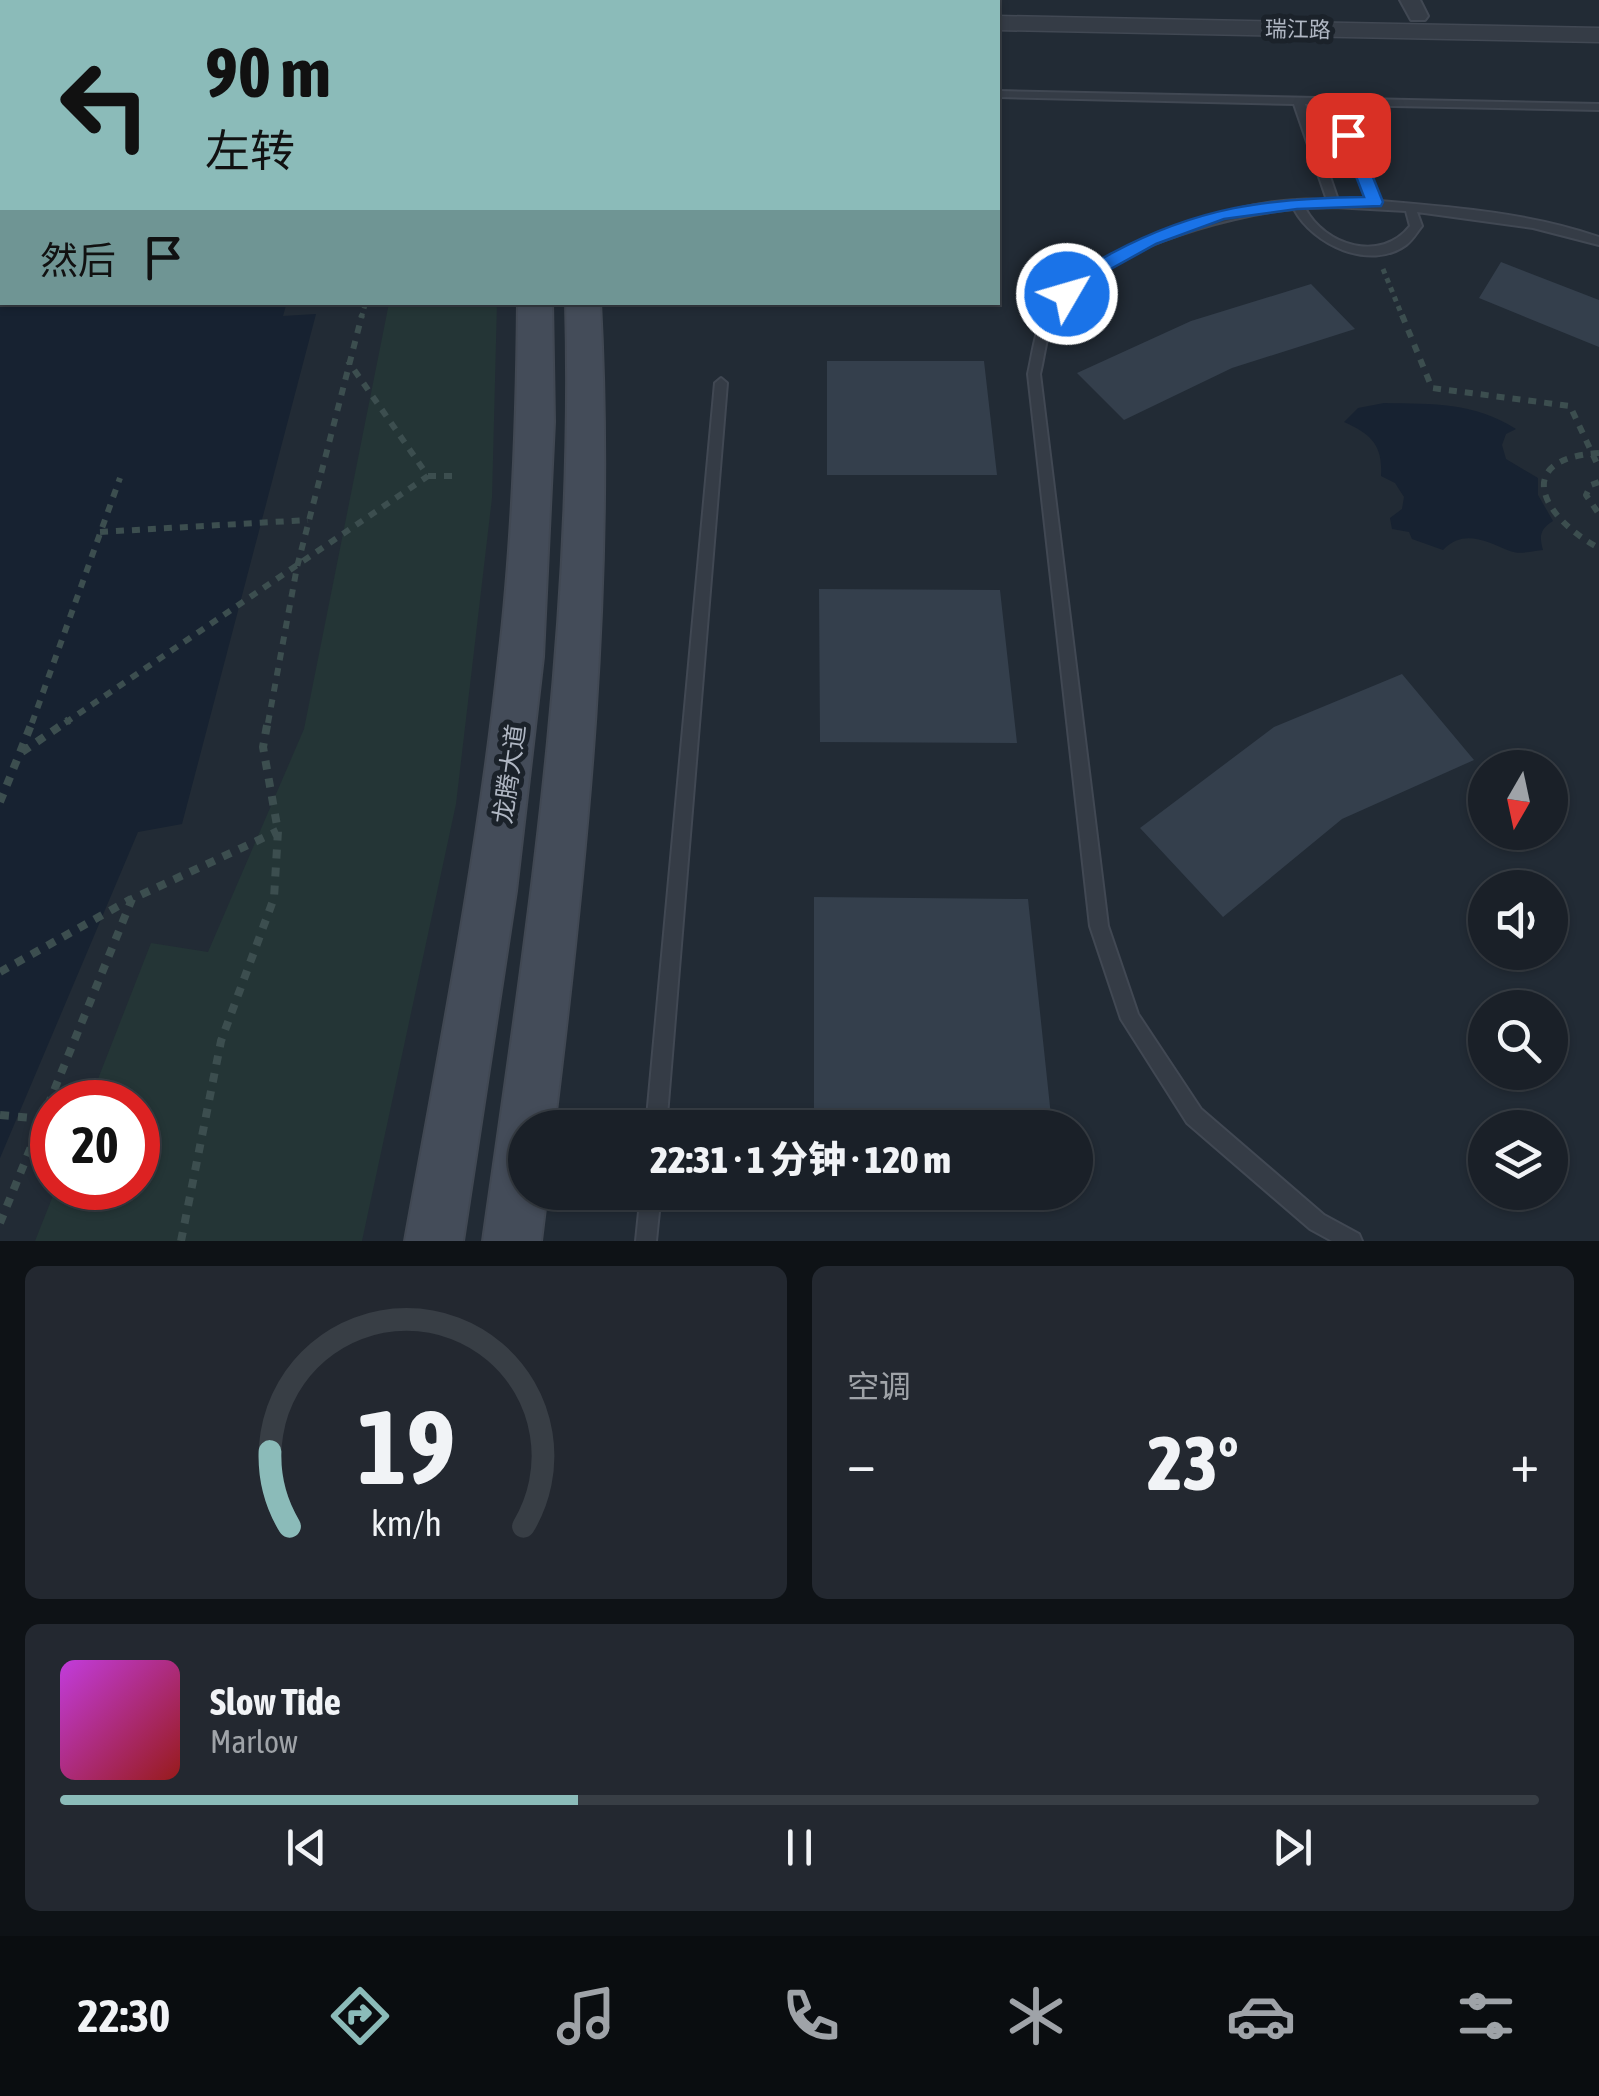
<!DOCTYPE html>
<html lang="zh">
<head>
<meta charset="utf-8">
<style>
	:root { --surface:#1a2028; --page:#232830; --text:#f1f3f6; --muted:#9fa3a8; --line:#383e45; --accent:#8bbbb9 }
	body { margin:0; font-family:"Asap Condensed","Noto Sans SC",sans-serif; background:var(--page); color:var(--text); height:100vh; display:flex; flex-direction:column; font-size:38px; white-space:nowrap }
	* { box-sizing:border-box; margin:0 }
	p { font-size:32px; color:var(--muted) }
	.icon { flex:none; width:55px; height:55px; fill:none; stroke:currentColor; stroke-width:2; stroke-linecap:round; stroke-linejoin:round }
	.map { position:relative; height:1241px; overflow:hidden }
	.details { display:flex; flex-direction:column; gap:25px; padding:25px; background:#0e1216; flex:1 }
	.details>* { flex:none }
	.banner { position:absolute; left:0px; top:0px; width:1000px; height:305px; box-shadow:0 2px 8px #0004,0 0 0 2px var(--line); background:#8bbbb9; color:#111; overflow:hidden }
	.needle { width:65px; rotate:189deg }
	.tools { position:absolute; left:1468px; top:750px; display:grid; gap:20px }
	.tools a { display:grid; place-items:center; width:100px; height:100px; border-radius:50%; background:var(--surface); box-shadow:0 2px 8px #0004,0 0 0 2px var(--line); font-size:50px }
	.speed { position:absolute; left:30px; top:1080px; display:flex; gap:20px; font-size:50px; font-weight:700; text-align:center }
	.speed>* { display:grid; place-content:center; width:130px; height:130px; border-radius:50%; background:var(--surface); box-shadow:0 2px 8px #0004,0 0 0 2px var(--line); line-height:1 }
	.speed .limit { border:15px solid #d22; background:#fff; color:#111 }
	.pin { position:absolute; display:grid; place-items:center; width:85px; height:85px; color:#fff; margin:-42px; border-radius:20px; box-shadow:0 5px 15px #0006 }
	.me { position:absolute; width:110px; margin:-55px; rotate:52deg; stroke-linejoin:round; filter:drop-shadow(0 0 8px #0008) }
	.turn { display:flex; align-items:center; gap:35px; height:210px; padding:0 40px; font-size:45px }
	.turn .icon { width:130px; height:130px; stroke-width:2.5 }
	.turn b { display:block; font-size:70px; line-height:85px }
	.then { display:flex; align-items:center; height:95px; padding:0 40px; background:#0003; gap:20px; font-size:38px }
	.big { font-size:75px; font-weight:800; line-height:1.1 }
	.details .card { flex:1; display:flex; flex-direction:column; justify-content:center; gap:15px; min-width:0; padding:0 35px; border-radius:15px; background:var(--page) }
	.details .dial { align-items:center; gap:0 }
	.dial svg { height:260px; overflow:visible; fill:none; stroke:var(--line); stroke-width:7; stroke-linecap:round; text-anchor:middle }
	.dial text { fill:var(--text); stroke:none }
	.song { display:flex; align-items:center; gap:30px }
	.cover { width:120px; height:120px; border-radius:15px; background:linear-gradient(135deg,hsl(290 70% 55%),hsl(0 70% 35%)) }
	.played { height:10px; border-radius:5px; background:linear-gradient(90deg,var(--accent) 35%,var(--line) 35%) }
	.keys { display:flex; justify-content:space-around; direction:ltr }
	.heat { display:flex; justify-content:space-between; align-items:center; font-size:55px; direction:ltr }
	.details .tiles { flex:1; display:grid; gap:25px; grid-template-columns:1fr 1fr }
	.card:last-child { grid-column:span 2 }
	.trip { position:absolute; left:508px; top:1110px; width:585px; height:100px; border-radius:50px; background:var(--surface); box-shadow:0 2px 8px #0004,0 0 0 2px var(--line); font-weight:800; line-height:100px; text-align:center }
	.menu { display:flex; height:160px; justify-content:space-around; align-items:center; background:#0a0d10; color:var(--muted) }
	.menu .icon { width:70px; height:70px }
	.menu .selected { color:var(--accent) }
	.menu b { font-size:45px; color:var(--text) }
	.map>svg:first-child { display:block }
	.green { fill:#243536 }
	.water { fill:#172231 }
	.building { fill:#343f4c }
	.lines { fill:none; stroke-linecap:round; stroke-linejoin:round }
	.service-casing { stroke:#414853; stroke-width:4 }
	.minor-casing { stroke:#414853; stroke-width:4 }
	.tertiary-casing { stroke:#414853; stroke-width:3 }
	.secondary-casing { stroke:#414853; stroke-width:4 }
	.path-far2 { stroke:#3c4e4f; stroke-width:5; stroke-dasharray:5 5; stroke-linecap:butt }
	.path-far1 { stroke:#3c4e4f; stroke-width:6; stroke-dasharray:8 8; stroke-linecap:butt }
	.path { stroke:#3c4e4f; stroke-width:8; stroke-dasharray:9 9; stroke-linecap:butt }
	.service { fill:#353c46; fill-rule:evenodd }
	.minor { fill:#353c46; fill-rule:evenodd }
	.tertiary { fill:#353c46; fill-rule:evenodd }
	.secondary { fill:#444c59; fill-rule:evenodd }
	.route { fill:#1a73e8; stroke:#114b97; stroke-width:2.5 }
	.labels { text-anchor:middle; stroke-width:10; stroke-linejoin:round; paint-order:stroke }
	.far-street-label { font-size:22px; fill:#b0b7c3; stroke:#1b222a }
	.street-label { font-size:25px; fill:#b0b7c3; stroke:#1b222a }
</style>
</head>
<body>
<div class="map">
<svg width="1599" height="1241" viewBox="0 0 1599 1241">
	<rect width="100%" height="100%" fill="#222b35"/>
	<!-- green -->
	<path class="green" d="M 389,303 L 497,303 L 492,498 L 456,804 L 362,1241 L 35,1241 L 56,1188 L 138,1188 L 138,1102 L 89,1102 L 151,943 L 208,952 L 304,729 Z"/>
	<!-- water -->
	<path class="water" d="M 0,0 L 393,0 L 2,2 L 2,302 L 287,302 L 283,316 L 316,314 L 182,824 L 138,832 L 0,1158 Z
		M 1384,403 C 1433,404 1474,402 1516,429 L 1506,434 L 1502,445 L 1506,459 L 1538,478 L 1538,495 L 1553,521 C 1540,529 1539,536 1543,550 C 1533,551 1519,555 1510,551 C 1487,542 1464,528 1443,550 L 1412,539 L 1409,532 L 1392,529 L 1390,518 L 1402,509 L 1404,497 L 1395,483 L 1381,476 C 1383,445 1371,434 1344,422 L 1358,408 Z"/>
	<!-- building -->
	<path class="building" d="M 1501,262 L 1599,300 L 1599,347 L 1479,298 Z
		M 1311,284 L 1355,329 L 1232,368 L 1124,420 L 1077,373 L 1191,321 Z
		M 827,361 L 984,361 L 997,475 L 827,475 Z
		M 819,589 L 1000,590 L 1017,743 L 820,742 Z
		M 1402,674 L 1474,760 L 1342,819 L 1223,917 L 1140,828 L 1274,727 Z
		M 814,897 L 1028,899 L 1051,1116 L 814,1115 Z"/>
	<g class="lines">
		<!-- service casing -->
		<g class="service-casing">
			<path id="service" d="M 998,91 L 1599,104 L 1599,110 L 1341,105 L 1380,201 C 1452,207 1530,213 1599,237 L 1599,245 L 1533,228 L 1417,212 L 1422,226 C 1417,232 1413,240 1406,245 C 1370,271 1313,245 1294,209 C 1228,215 1092,252 1057,314 C 1046,331 1045,354 1040,374 L 1108,926 L 1138,1014 L 1201,1109 L 1324,1215 L 1359,1234 L 1362,1241 L 1332,1241 L 1310,1229 L 1187,1123 L 1121,1019 L 1090,926 L 1028,374 C 1033,352 1035,327 1048,308 C 1087,248 1228,203 1296,200 C 1305,199 1317,200 1327,200 L 1294,104 L 998,97 ZM 1305,104 L 1330,104 L 1369,201 L 1338,200 ZM 1334,207 L 1406,211 L 1410,226 C 1381,263 1325,246 1305,208 Z
				M 721,378 L 727,383 L 666,1128 L 646,1128 L 715,383 Z
				M 641,1192 L 661,1192 L 656,1241 L 636,1241 Z"/>
		</g>
		<!-- minor casing -->
		<g class="minor-casing">
			<path id="minor" d="M 1400,0 L 1420,0 L 1428,16 L 1425,20 L 1411,20 Z"/>
		</g>
		<!-- tertiary casing -->
		<g class="tertiary-casing">
			<path id="tertiary" d="M 545,0 L 657,0 L 658,2 L 544,2 Z
				M 998,16 L 1599,28 L 1599,42 L 998,30 Z"/>
		</g>
		<!-- secondary casing -->
		<g class="secondary-casing">
			<path id="secondary" d="M 512,0 L 540,0 L 540,2 L 513,2 Z
				M 549,0 L 577,0 L 577,2 L 550,2 Z
				M 518,302 L 552,302 L 554,422 L 543,657 L 516,891 L 463,1241 L 405,1241 C 440,1047 478,854 499,658 C 513,540 517,421 518,302 Z
				M 566,302 L 600,302 C 615,582 588,851 554,1128 L 525,1128 L 525,1192 L 547,1192 L 541,1241 L 483,1241 C 528,925 575,624 566,302 Z"/>
		</g>
		<!-- path-far2 -->
		<path class="path-far2" d="M 1383,269 L 1403,318
			M 361,318 L 366,302"/>
		<!-- path-far1 -->
		<path class="path-far1" d="M 1402,315 L 1432,388 L 1570,406 L 1599,468
			M 1599,453 C 1509,459 1544,519 1599,548
			M 428,476 L 460,476
			M 1599,482 L 1591,485 L 1586,495 L 1599,514
			M 100,532 L 308,520
			M 32,723 L 120,478
			M 65,723 L 428,476 L 348,361
			M 268,723 L 297,567 L 362,315"/>
		<!-- path -->
		<path class="path" d="M 22,752 L 69,720
			M 0,802 L 33,720
			M 0,972 L 131,899
			M 0,1115 L 42,1119
			M 0,1223 L 132,899 L 278,831
			M 181,1241 L 221,1041 L 274,898 L 278,831 L 263,747 L 268,720"/>
		<!-- service -->
		<use href="#service" class="service"/>
		<!-- minor -->
		<use href="#minor" class="minor"/>
		<!-- tertiary -->
		<use href="#tertiary" class="tertiary"/>
		<!-- secondary -->
		<use href="#secondary" class="secondary"/>
	</g>
	<!-- route -->
	<path class="route" d="M 1348,130 L 1356,135 L 1383,202 L 1381,206 L 1297,209 L 1224,219 L 1156,244 L 1089,281 L 1067,301 L 1058,294 C 1072,274 1090,265 1112,253 C 1198,207 1267,198 1364,197 L 1340,135 Z"/>
	<g class="labels">
		<!-- far-street labels -->
		<g class="far-street-label">
			<text transform="translate(1298 29) rotate(1)" y="8">瑞江路</text>
		</g>
		<!-- street labels -->
		<g class="street-label">
			<text transform="translate(509 774) rotate(-82)" y="9">龙腾大道</text>
		</g>
	</g>
</svg>
<div class="tools">
<a><svg class="needle" viewBox="-14 -14 28 28"><path d="M0-13l5 13h-10z" fill="#e53935"/><path d="M0 13l5-13h-10z" fill="#9fa3a8"/></svg></a>
<a><svg class="icon" aria-label="sound" viewBox="0 0 24 24"><path d="M4 9h4l5-4v14l-5-4H4zM17 9q2 3 0 6"/></svg></a>
<a><svg class="icon" aria-label="search" viewBox="0 0 24 24"><circle cx="10" cy="10" r="6"/><path d="M15 15l6 6"/></svg></a>
<a><svg class="icon" aria-label="layers" viewBox="0 0 24 24"><path d="M12 4l9 5-9 5-9-5zM3 14l9 5 9-5"/></svg></a>
</div>
<div class="speed"><div class="limit">20</div></div>
<div class="pin" style="left:1348px;top:135px;background:#d93025"><svg class="icon" aria-label="arrive" viewBox="0 0 24 24"><path d="M6 21V4h12l-3 4 3 4H6"/></svg></div>
<svg class="me" style="left:1067px;top:294px" viewBox="-20 -20 40 40"><circle r="17" fill="#1a73e8" stroke="#fff" stroke-width="3"/><path d="M0-11L8 9 0 5-8 9z" fill="#fff"/></svg>
<div class="trip">22:31 · 1 分钟 · 120 m</div>
<div class="banner">
<div class="turn"><svg class="icon" aria-label="left" viewBox="0 0 24 24"><path d="M17 20v-9H6M10 6l-5 5 5 5"/></svg><div><b>90 m</b>左转</div></div>
<div class="then">然后<svg class="icon" aria-label="arrive" viewBox="0 0 24 24"><path d="M6 21V4h12l-3 4 3 4H6"/></svg></div>
</div>
</div>
<section class="details">
<div class="tiles">
<div class="card dial"><svg viewBox="0 0 100 80">
<path d="M14 69A42 42 0 1 1 86 69"/>
<path d="M14 69A42 42 0 0 1 8 46" stroke="#8bbbb9"/>
<text x="50" y="56" font-size="32" font-weight="700">19</text>
<text x="50" y="72" font-size="11">km/h</text>
</svg></div>
<div class="card"><p>空调</p>
<div class="heat"><a>−</a><b class="big">23°</b><a>+</a></div>
</div>
<div class="card">
<div class="song"><i class="cover"></i><div><b>Slow Tide</b><p>Marlow</p></div></div>
<div class="played"></div>
<div class="keys"><svg class="icon" aria-label="previous" viewBox="0 0 24 24"><path d="M18 5L8 12l10 7zM5 5v14"/></svg><svg class="icon" aria-label="pause" viewBox="0 0 24 24"><path d="M8 5v14M16 5v14"/></svg><svg class="icon" aria-label="next" viewBox="0 0 24 24"><path d="M6 5l10 7-10 7zM19 5v14"/></svg></div>
</div>
</div>
</section>
<nav class="menu">
<b>22:30</b>
<svg class="icon selected" aria-label="directions" viewBox="0 0 24 24"><path d="M12 3l9 9-9 9-9-9zM9 14v-3h6M13 9l2 2-2 2"/></svg>
<svg class="icon" aria-label="music" viewBox="0 0 24 24"><path d="M9 18V5l10-2v13"/><circle cx="6" cy="18" r="3"/><circle cx="16" cy="16" r="3"/></svg>
<svg class="icon" aria-label="phone" viewBox="0 0 24 24"><path d="M5 4h4l2 5-3 2q2 4 5 5l2-3 5 2v4C11 20 4 13 5 4z"/></svg>
<svg class="icon" aria-label="climate" viewBox="0 0 24 24"><path d="M12 3v18M4 7l16 10M4 17L20 7"/></svg>
<svg class="icon" aria-label="car" viewBox="0 0 24 24"><path d="M5 17H2v-5l4-1 3-4h7l3 4 3 1v5h-3M9 17h6M6 11h13"/><circle cx="7" cy="17" r="2"/><circle cx="17" cy="17" r="2"/></svg>
<svg class="icon" aria-label="filters" viewBox="0 0 24 24"><path d="M4 7h16M4 17h16"/><circle cx="9" cy="7" r="2"/><circle cx="15" cy="17" r="2"/></svg>
</nav>
</body>
</html>
